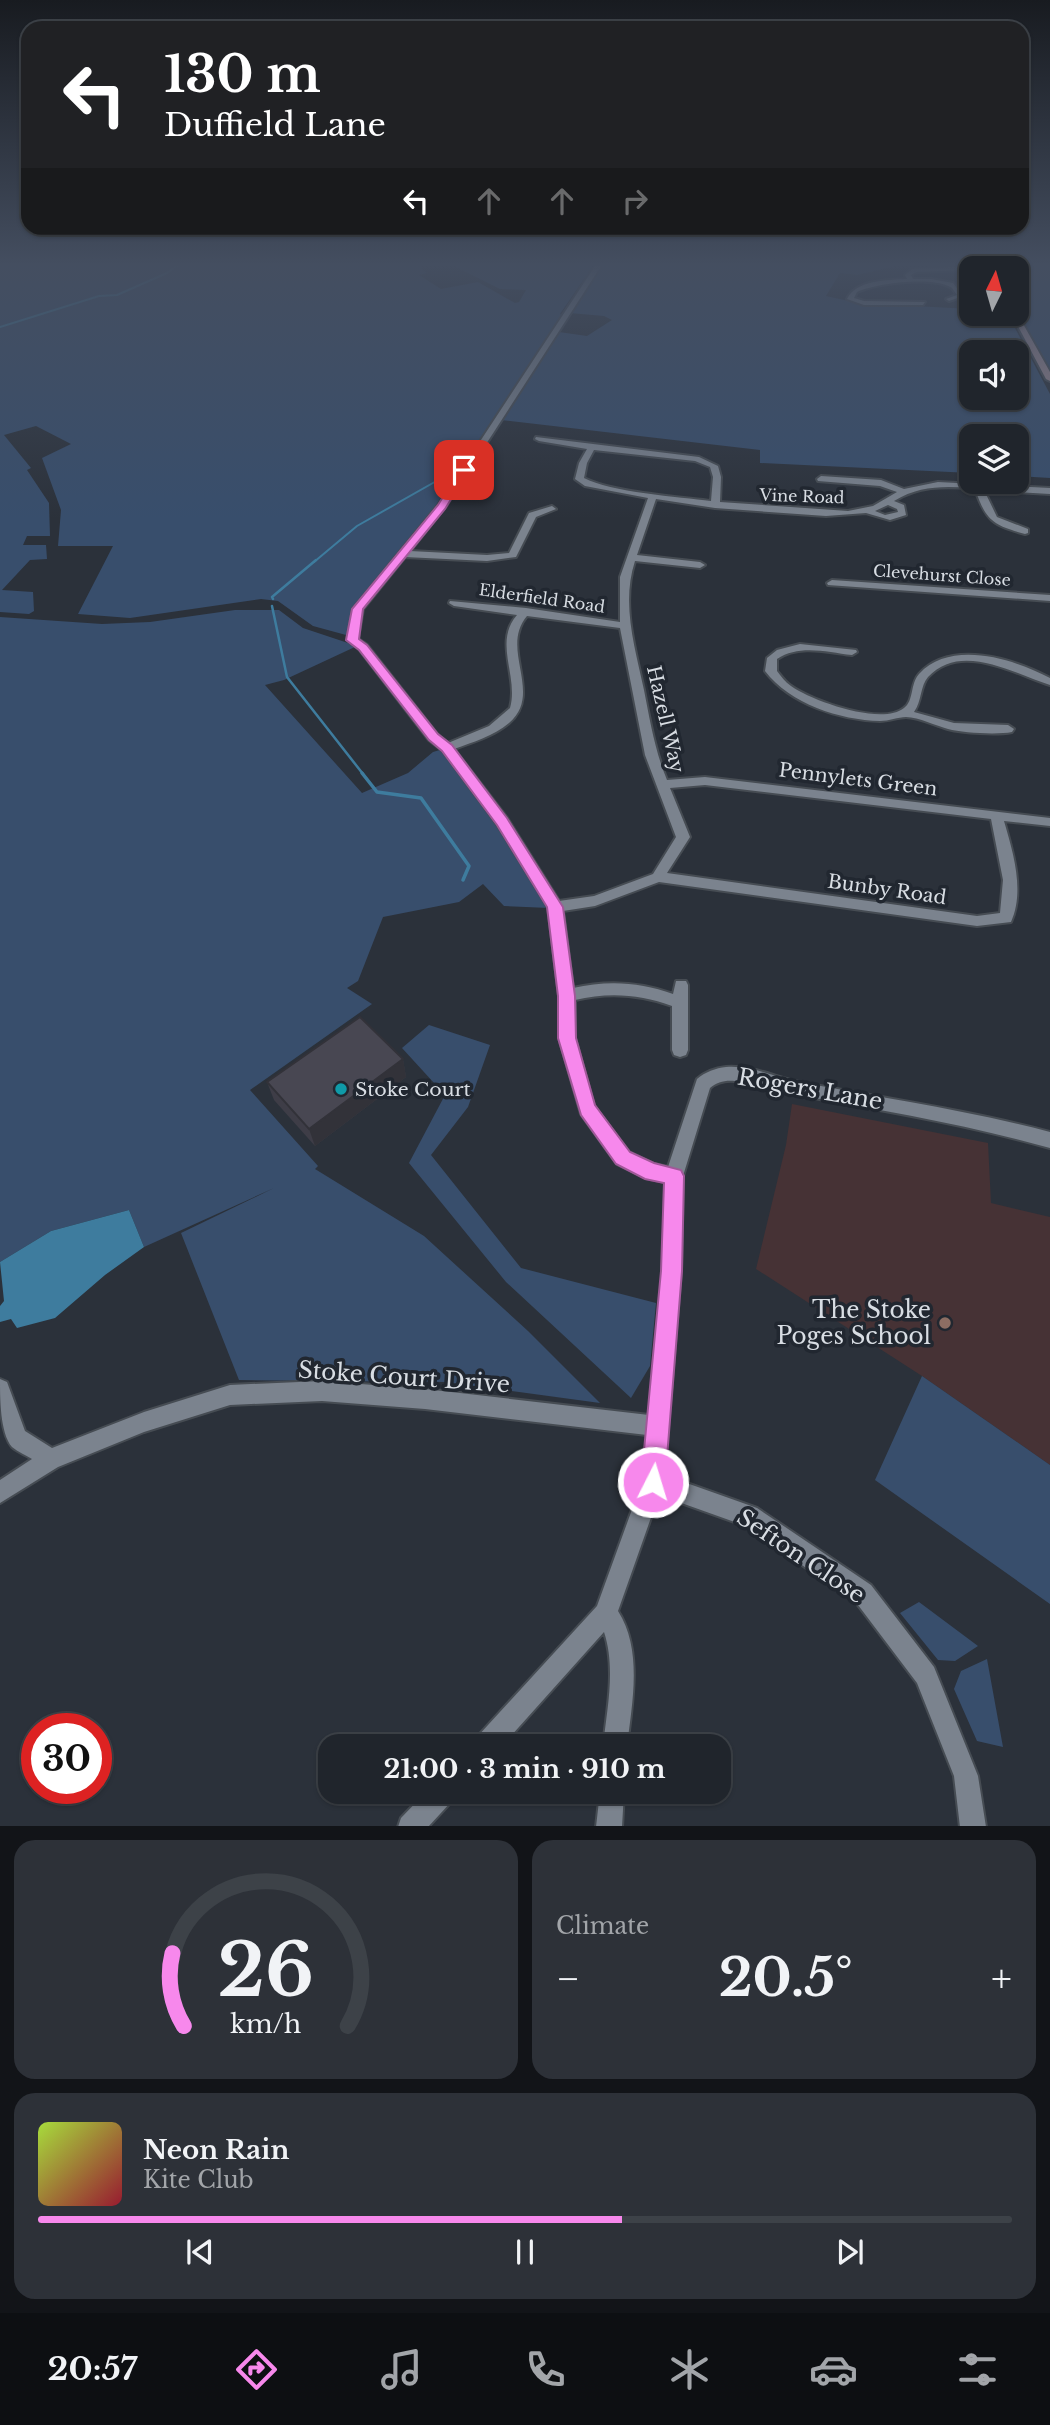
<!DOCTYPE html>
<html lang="en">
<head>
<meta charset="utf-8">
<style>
	:root { --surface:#20252c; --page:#2d3138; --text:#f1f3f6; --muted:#a2a5a9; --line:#3d4248; --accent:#f788ec }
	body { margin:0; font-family:"Libre Baskerville",serif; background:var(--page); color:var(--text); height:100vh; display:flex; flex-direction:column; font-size:26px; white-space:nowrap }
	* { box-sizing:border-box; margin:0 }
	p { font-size:23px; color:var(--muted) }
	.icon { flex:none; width:38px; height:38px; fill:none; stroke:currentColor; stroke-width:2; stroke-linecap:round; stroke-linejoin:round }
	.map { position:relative; height:1826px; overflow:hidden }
	.panel { display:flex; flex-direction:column; gap:14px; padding:14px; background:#121418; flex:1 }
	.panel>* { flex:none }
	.banner { position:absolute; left:21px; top:21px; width:1008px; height:214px; border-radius:21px; box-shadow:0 2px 5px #0004,0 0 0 2px var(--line); background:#202124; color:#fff; overflow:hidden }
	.needle { width:46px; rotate:5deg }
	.controls { position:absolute; left:959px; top:256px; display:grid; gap:14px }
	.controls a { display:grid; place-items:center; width:70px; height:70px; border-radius:14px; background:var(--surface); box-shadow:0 2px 5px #0004,0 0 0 2px var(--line); font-size:35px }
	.speed { position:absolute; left:21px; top:1713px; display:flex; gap:14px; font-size:35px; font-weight:700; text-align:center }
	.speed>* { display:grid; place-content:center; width:91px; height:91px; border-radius:50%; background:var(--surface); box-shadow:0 2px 5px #0004,0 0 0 2px var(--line); line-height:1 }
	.speed .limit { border:10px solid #d22; background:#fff; color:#111 }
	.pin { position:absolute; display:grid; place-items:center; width:60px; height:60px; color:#fff; margin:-30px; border-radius:14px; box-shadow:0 4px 10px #0006 }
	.me { position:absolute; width:77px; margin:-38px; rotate:5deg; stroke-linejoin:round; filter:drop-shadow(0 0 5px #0008) }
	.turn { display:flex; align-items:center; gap:24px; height:147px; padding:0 28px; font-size:32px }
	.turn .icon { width:91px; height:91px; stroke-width:2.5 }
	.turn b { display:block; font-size:49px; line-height:60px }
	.lanes { display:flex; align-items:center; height:66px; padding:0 28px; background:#0003; justify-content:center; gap:35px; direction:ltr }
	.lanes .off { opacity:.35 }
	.big { font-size:52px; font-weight:700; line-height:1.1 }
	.panel .tile { flex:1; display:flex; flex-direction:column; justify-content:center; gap:10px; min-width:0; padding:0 24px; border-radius:21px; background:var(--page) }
	.panel .dial { align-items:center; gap:0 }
	.dial svg { height:182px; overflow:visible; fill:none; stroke:var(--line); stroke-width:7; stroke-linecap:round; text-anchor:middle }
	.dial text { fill:var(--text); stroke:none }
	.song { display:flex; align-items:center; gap:21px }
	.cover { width:84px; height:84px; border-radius:10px; background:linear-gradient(135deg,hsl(80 70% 55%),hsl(350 70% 35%)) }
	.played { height:7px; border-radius:4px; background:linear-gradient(90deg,var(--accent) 60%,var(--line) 60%) }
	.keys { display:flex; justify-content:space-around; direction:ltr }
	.heat { display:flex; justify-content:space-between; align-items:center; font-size:38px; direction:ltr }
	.panel .tiles { flex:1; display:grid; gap:14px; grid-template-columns:1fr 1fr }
	.tile:last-child { grid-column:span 2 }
	.trip { position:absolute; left:318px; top:1734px; width:413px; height:70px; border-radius:21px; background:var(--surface); box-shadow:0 2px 5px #0004,0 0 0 2px var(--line); font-weight:700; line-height:70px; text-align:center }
	.tab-bar { display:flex; height:112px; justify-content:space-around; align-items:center; background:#0d0f12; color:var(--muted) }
	.tab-bar .icon { width:49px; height:49px }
	.tab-bar .on { color:var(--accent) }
	.tab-bar b { font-size:32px; color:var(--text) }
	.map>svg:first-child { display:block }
	.education { fill:#463235 }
	.green { fill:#384e6c; fill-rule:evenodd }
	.water { fill:#3e7c9e }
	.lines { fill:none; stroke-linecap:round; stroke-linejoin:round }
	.stream-far2 { stroke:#3e7c9e; stroke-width:2 }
	.stream-far1 { stroke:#3e7c9e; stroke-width:2.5 }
	.stream { stroke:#3e7c9e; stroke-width:3.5 }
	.street-casing { stroke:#464c53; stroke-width:4 }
	.secondary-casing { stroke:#464c53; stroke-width:4 }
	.street { fill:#7b838e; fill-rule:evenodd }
	.secondary { fill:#9f8c95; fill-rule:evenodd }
	.wall { fill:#3e3d47 }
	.shaded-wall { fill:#323239 }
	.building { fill:#484752; stroke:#323239; stroke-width:2 }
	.route { fill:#f788ec; stroke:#a15899; stroke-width:2 }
	.culture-dot { fill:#0f9aa8; stroke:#212730; stroke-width:2.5 }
	.education-dot { fill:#8d6e63; stroke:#212730; stroke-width:2.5 }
	.labels { text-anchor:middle; stroke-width:7; stroke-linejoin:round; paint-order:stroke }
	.far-street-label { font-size:16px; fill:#d8dde3; stroke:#212730 }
	.street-label { font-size:19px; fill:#d8dde3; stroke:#212730 }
	.poi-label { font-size:19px; fill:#d8dde3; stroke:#212730; text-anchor:start }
	.near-street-label { font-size:23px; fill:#d8dde3; stroke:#212730 }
	.near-poi-label { font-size:23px; fill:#d8dde3; stroke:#212730; text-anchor:end }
</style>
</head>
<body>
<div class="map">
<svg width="1050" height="1827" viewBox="0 0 1050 1827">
	<rect width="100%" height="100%" fill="#2b313a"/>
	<!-- education -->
	<path class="education" d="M 792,1104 L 988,1143 L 991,1203 L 1050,1217 L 1050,1465 L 922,1376 L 756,1269 L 786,1145 Z"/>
	<!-- green -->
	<path class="green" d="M 0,263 L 443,263 L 419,267 L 427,273 L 419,275 L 441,289 L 478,282 L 515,303 L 519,302 L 526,290 L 500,289 L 448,263 L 595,263 L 560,314 L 563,315 L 412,541 L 358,600 L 346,635 L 313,626 L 278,601 L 261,599 L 130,618 L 78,614 L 113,546 L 58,546 L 61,510 L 42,458 L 71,444 L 36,426 L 4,435 L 31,468 L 27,470 L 49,503 L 50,536 L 27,536 L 23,545 L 46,545 L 47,559 L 30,560 L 2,590 L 33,592 L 34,611 L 29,614 L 0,612 Z
		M 603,263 L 980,263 L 896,266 L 857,275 L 840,273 L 826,296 L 858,303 L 971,309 L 971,313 L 1007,313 L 1050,394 L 1050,478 L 1017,476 L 1017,436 L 971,436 L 971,473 L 760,463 L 760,450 L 501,420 L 559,332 L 587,336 L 612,320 L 604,316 L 570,313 ZM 971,352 L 1017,352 L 1017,397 L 971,397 Z
		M 993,263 L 1050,263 L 1050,370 L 1017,309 L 1017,268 L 995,268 Z
		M 235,610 L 279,610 L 303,628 L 357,646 L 284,680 L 265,685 L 362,793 L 408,773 L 433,752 L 443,749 L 499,822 L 549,908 L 504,906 L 483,884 L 459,902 L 383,917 L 358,981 L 347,988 L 372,1004 L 250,1090 L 318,1166 L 315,1169 L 424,1236 L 528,1331 L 600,1403 L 445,1382 L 239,1380 L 181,1233 L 274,1188 L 144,1247 L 129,1210 L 51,1231 L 0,1262 L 0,617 L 102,624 L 150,622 Z
		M 429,1025 L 490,1045 L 468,1107 L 431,1155 L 521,1268 L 656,1303 L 650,1366 L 631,1398 L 506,1282 L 409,1163 L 445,1095 L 402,1048 Z
		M 922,1376 L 1050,1465 L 1050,1604 L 875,1480 Z
		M 919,1602 L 978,1646 L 955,1661 L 938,1660 L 900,1613 Z
		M 987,1659 L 1003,1747 L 977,1741 L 954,1689 L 961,1671 Z"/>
	<!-- water -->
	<path class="water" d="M 129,1210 L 144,1247 L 105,1275 L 55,1318 L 17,1328 L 11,1319 L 0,1322 L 0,1306 L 4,1301 L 0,1262 L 51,1231 Z"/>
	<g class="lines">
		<!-- stream-far2 -->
		<path class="stream-far2" d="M 0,327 L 99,296 L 117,295 L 167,273 L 181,263
			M 314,562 L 357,526 L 447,475 L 468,444"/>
		<!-- stream-far1 -->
		<path class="stream-far1" d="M 273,599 L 272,597 L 316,560
			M 272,606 L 287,677 L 363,774"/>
		<!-- stream -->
		<path class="stream" d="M 362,773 L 377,792 L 421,798 L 469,866 L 463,880"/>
		<!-- street casing -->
		<g class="street-casing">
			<path id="street" d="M 597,263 L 603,263 L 446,506 L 410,551 L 487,555 L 509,553 L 529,513 L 552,506 L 556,509 L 536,517 L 516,557 L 487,561 L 405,557 L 363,609 L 358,639 L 367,645 L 437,734 L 448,743 L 489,726 L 510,708 C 519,677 493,642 517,615 L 454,606 L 449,603 L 450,601 L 526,608 L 620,622 L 620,577 L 648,498 L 585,486 L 575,479 L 579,463 L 587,449 L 539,441 L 535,439 L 536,437 L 699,457 L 718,466 L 721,477 L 720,502 L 848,511 L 873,506 L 897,492 L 880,486 L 818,481 L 817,479 L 821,476 L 881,480 L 904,489 L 938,482 L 1050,488 L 1050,494 L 984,490 L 997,517 L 1028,529 L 1028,533 L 1025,534 C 993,525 986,521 975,489 L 970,488 C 942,486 919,486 894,501 L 904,505 L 906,515 L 890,520 L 866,513 L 826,516 L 715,508 L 656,499 L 637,555 L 700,562 L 705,565 L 700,568 L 635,561 C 621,603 635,648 644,690 C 650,721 655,751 667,780 L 705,777 L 1050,818 L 1050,826 L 1004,821 C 1013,852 1025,891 1011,922 L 977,926 L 659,882 L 595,906 L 563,911 L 573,988 C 608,980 640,982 673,994 L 676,981 L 686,981 L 688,985 L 688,1050 L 686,1055 L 680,1057 L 674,1055 L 672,1050 L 672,1006 C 640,994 608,992 575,1000 L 575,1038 L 594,1106 L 629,1152 L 654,1164 L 668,1167 L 697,1079 C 705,1072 716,1068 726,1067 C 751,1065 775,1077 799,1082 C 883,1098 967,1110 1050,1132 L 1050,1148 C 968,1125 886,1111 803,1096 C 780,1092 758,1083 735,1081 C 725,1080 717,1082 710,1088 L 683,1176 L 681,1271 L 664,1475 L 757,1508 L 871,1585 L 934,1667 L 978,1776 L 986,1827 L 960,1827 L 954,1776 L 917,1683 L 855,1601 L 743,1525 L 659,1495 L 618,1611 C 643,1650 632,1704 627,1746 L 603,1746 C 607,1709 616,1668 604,1632 L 502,1746 L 474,1746 L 477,1737 L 597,1606 L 642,1482 L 647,1435 L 425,1409 L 322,1401 L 230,1405 L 144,1432 L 58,1467 L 0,1503 L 0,1480 L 32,1459 C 26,1455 18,1452 12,1447 C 0,1433 0,1398 0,1379 L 7,1382 L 25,1431 L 52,1448 L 144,1412 L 230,1385 L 322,1381 L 425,1389 L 649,1415 L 663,1271 L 665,1182 L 646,1178 L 617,1164 L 581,1114 L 559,1038 L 559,996 L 548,907 L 497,824 L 443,751 L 429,740 L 359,649 L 347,640 L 353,609 L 439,504 ZM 594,450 L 695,461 L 710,467 L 713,477 L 711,501 C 679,497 610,492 584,478 L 587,463 ZM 888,505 L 897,509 L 898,512 L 885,515 L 875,511 ZM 527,616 L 620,628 L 645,755 L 676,837 L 653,874 L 594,896 L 559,901 L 507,818 L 454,749 C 473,742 494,736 509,723 C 544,693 499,649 527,616 ZM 705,785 L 991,819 L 1003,880 L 1000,913 L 977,916 L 667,873 L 690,837 L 670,788 Z
				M 971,266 L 974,268 L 971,270 L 916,272 L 911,275 L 913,279 L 931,279 L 953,283 L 963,296 L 949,301 L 946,299 L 957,295 L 952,288 C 933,276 878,283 857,292 L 854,298 L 864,301 L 925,302 L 923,305 L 864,305 L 847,299 C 856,280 887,280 907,279 L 905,275 L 912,269 Z
				M 832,580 L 1050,595 L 1050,601 L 828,585 L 827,583 Z
				M 800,644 L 856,650 L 857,652 L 852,655 C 827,652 799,644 777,659 L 777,671 C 781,676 785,682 791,686 C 812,701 882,726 904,708 C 914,701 910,684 919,674 C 951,639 1014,659 1050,678 L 1050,685 C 1015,674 961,641 928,677 C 920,686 922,701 914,712 L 954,723 L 1008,725 L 1014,729 L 1012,732 C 997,735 963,733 948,729 C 936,726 919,717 906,717 C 898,717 889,721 880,721 C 840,720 790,704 765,671 L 767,658 L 777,650 Z
				M 426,1792 L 455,1792 L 452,1801 L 428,1827 L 398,1827 L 401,1818 Z
				M 600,1792 L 624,1792 L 622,1827 L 596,1827 Z"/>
		</g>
		<!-- secondary casing -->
		<g class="secondary-casing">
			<path id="secondary" d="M 984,263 L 990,263 L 992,268 L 986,268 Z
				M 1011,313 L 1017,313 L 1050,372 L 1050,381 L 1046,379 Z"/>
		</g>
		<!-- street -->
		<use href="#street" class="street"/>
		<!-- secondary -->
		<use href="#secondary" class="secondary"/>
	</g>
	<!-- wall -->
	<path class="wall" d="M 403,1059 L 406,1077 L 315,1146 L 274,1100 L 267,1082 Z"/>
	<!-- shaded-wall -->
	<path class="shaded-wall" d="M 403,1059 L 406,1077 L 315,1146 L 309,1129 Z"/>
	<!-- building -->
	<path class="building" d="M 360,1017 L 403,1059 L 309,1129 L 267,1082 Z"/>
	<!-- sky -->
	<linearGradient id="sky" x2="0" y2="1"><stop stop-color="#181b20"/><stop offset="0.51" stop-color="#444e60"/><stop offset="1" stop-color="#444e60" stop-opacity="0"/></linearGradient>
	<rect width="1050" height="519" fill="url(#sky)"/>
	<!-- route -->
	<path class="route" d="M 461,468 L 469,470 L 445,509 L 363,609 L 359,639 L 367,645 L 438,734 L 452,745 L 507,818 L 563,907 L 575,996 L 576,1038 L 595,1105 L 630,1152 L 654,1163 L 681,1170 L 684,1176 L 682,1271 L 665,1482 L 662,1491 L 653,1494 L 645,1491 L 641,1482 L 661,1271 L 664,1183 L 645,1179 L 616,1164 L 581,1115 L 558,1038 L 558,996 L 547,907 L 497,825 L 442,751 L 429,740 L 359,650 L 346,640 L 352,609 L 438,505 Z"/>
	<!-- markers -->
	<circle class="culture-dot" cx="341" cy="1089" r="7"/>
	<circle class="education-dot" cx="945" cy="1323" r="7"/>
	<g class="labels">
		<!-- far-street labels -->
		<g class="far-street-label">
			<text transform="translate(802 496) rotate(2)" y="6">Vine Road</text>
			<text transform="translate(942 575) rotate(4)" y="6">Clevehurst Close</text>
			<text transform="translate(542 598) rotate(8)" y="6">Elderfield Road</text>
		</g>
		<!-- street labels -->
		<g class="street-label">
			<text transform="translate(666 719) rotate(77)" y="7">Hazell Way</text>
			<text transform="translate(858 779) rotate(7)" y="7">Pennylets Green</text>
			<text transform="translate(887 889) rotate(8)" y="7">Bunby Road</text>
		</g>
		<!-- poi labels -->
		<g class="poi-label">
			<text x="355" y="1096">Stoke Court</text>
		</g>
		<!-- near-street labels -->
		<g class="near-street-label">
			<text transform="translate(810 1089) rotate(10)" y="8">Rogers Lane</text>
			<text transform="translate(404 1377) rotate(4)" y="8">Stoke Court Drive</text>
			<text transform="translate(801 1556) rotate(34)" y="8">Sefton Close</text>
		</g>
		<!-- near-poi labels -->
		<g class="near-poi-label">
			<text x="931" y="1318">The Stoke<tspan x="931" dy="26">Poges School</tspan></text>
		</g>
	</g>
</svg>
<div class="controls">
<a><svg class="needle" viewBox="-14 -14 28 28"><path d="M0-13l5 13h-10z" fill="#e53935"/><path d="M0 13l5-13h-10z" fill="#a2a5a9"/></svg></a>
<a><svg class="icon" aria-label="sound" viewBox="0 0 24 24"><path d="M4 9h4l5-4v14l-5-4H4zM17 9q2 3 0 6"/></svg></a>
<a><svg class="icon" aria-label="layers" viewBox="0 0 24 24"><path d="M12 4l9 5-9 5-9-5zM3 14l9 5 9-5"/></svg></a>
</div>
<div class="speed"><div class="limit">30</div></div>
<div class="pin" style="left:464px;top:470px;background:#d93025"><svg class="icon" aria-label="arrive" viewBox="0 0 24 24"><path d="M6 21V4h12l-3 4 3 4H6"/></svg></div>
<svg class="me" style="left:653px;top:1482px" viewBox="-20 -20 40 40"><circle r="17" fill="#f788ec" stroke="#fff" stroke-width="3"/><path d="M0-11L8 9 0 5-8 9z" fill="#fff"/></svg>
<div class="trip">21:00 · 3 min · 910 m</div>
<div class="banner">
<div class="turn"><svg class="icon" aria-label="left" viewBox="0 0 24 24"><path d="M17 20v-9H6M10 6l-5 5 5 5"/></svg><div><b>130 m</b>Duffield Lane</div></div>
<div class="lanes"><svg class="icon" aria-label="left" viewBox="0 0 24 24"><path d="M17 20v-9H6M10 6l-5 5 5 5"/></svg><svg class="icon off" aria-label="ahead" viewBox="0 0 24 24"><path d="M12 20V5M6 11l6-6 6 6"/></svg><svg class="icon off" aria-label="ahead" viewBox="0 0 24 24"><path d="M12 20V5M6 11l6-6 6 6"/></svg><svg class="icon off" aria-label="right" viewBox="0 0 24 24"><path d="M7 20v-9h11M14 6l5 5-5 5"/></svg></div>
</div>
</div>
<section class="panel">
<div class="tiles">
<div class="tile dial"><svg viewBox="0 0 100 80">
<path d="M14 69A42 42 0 1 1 86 69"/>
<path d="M14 69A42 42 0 0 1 9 37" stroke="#f788ec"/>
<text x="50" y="56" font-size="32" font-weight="700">26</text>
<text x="50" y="72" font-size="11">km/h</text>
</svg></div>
<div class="tile"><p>Climate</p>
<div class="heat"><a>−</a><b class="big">20.5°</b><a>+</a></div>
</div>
<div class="tile">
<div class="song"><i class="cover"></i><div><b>Neon Rain</b><p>Kite Club</p></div></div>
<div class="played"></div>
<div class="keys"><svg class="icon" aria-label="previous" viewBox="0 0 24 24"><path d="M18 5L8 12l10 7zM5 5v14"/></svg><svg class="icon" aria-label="pause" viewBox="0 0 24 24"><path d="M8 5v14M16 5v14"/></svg><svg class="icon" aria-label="next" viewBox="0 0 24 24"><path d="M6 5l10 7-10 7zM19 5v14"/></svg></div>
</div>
</div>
</section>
<nav class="tab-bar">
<b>20:57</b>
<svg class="icon on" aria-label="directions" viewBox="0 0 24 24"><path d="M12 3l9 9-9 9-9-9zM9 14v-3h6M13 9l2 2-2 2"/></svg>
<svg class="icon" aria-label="music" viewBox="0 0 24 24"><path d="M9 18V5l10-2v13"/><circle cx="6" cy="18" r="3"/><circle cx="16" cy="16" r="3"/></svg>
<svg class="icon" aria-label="phone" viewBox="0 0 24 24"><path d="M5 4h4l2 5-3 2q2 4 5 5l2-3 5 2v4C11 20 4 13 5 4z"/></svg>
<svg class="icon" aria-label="climate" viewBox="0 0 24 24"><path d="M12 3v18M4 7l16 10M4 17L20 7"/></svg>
<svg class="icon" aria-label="car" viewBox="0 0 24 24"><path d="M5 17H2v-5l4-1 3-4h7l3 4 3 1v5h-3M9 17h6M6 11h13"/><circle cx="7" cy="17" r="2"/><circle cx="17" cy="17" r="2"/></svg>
<svg class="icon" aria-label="filters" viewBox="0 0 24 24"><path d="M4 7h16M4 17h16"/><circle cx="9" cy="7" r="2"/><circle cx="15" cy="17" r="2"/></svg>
</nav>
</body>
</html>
